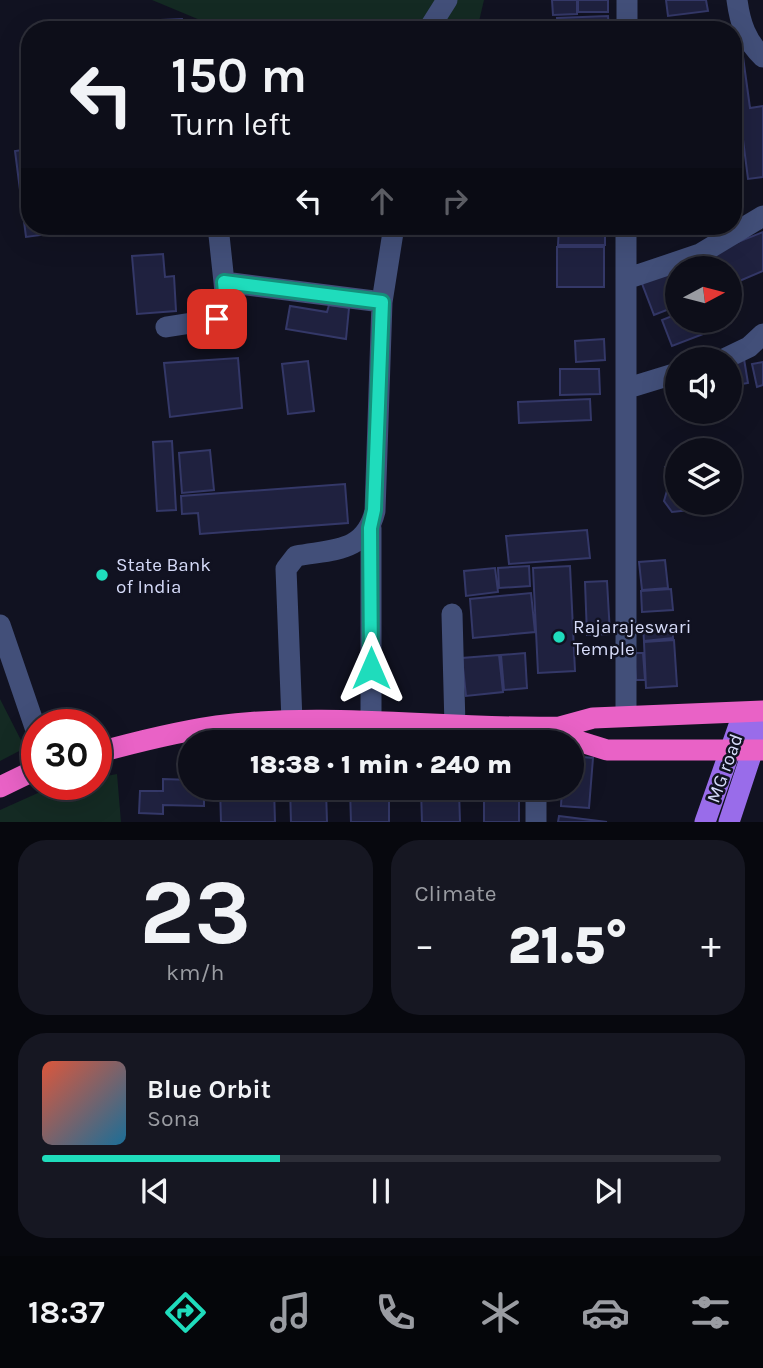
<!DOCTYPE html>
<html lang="en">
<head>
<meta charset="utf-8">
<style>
	:root { --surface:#0d0e19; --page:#161722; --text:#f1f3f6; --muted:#9a9ca2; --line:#2d2e38; --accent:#1fdcbc }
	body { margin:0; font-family:Karla,sans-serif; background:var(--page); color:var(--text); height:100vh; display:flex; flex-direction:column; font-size:26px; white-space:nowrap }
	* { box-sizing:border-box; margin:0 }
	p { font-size:23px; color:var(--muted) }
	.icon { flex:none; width:38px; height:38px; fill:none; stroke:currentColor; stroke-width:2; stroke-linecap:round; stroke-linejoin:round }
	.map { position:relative; height:822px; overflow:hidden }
	.panel { display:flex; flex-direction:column; gap:18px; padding:18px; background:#07080e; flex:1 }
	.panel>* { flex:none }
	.hud { position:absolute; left:21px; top:21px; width:721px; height:214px; border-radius:28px; box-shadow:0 7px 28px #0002,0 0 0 2px var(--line); background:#0d0e19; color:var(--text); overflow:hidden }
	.needle { width:46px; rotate:83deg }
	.fabs { position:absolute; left:665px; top:256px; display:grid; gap:14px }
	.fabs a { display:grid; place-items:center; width:77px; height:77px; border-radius:50%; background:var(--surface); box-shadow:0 7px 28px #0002,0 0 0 2px var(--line); font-size:35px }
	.speed { position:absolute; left:21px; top:709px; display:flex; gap:14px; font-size:35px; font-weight:700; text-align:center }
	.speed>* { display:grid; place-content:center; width:91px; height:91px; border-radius:50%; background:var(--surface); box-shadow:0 7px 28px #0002,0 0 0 2px var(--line); line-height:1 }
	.speed .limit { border:10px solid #d22; background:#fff; color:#111 }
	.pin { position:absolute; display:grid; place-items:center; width:60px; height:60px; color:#fff; margin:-30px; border-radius:14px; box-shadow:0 4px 10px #0006 }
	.me { position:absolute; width:77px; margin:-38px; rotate:0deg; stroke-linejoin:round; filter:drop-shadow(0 0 5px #0008) }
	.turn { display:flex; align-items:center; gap:24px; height:147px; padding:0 35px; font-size:32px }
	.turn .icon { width:91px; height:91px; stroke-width:2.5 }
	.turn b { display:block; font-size:49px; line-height:60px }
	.lanes { display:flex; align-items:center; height:66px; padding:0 35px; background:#0003; justify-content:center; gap:35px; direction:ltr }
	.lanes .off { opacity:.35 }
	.big { font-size:52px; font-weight:800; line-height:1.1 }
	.panel .widget { flex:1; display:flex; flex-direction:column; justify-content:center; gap:10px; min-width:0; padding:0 24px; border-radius:28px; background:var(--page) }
	.panel .dial { align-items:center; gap:0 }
	.dial b { font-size:91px; line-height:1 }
	.song { display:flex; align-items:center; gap:21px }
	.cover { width:84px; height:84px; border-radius:10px; background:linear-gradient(135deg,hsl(10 70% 55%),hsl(200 70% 35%)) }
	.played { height:7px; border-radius:4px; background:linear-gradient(90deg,var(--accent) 35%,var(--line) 35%) }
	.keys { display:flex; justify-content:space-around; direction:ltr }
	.heat { display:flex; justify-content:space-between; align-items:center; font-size:38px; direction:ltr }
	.panel .tiles { flex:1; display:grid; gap:18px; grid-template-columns:1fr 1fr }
	.widget:last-child { grid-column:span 2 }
	.trip { position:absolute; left:178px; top:730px; width:406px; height:70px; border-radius:35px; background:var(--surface); box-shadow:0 7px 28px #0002,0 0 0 2px var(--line); font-weight:800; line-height:70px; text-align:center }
	.menu { display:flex; height:112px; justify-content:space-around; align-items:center; background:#05060a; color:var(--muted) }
	.menu .icon { width:49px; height:49px }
	.menu .active { color:var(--accent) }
	.menu b { font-size:32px; color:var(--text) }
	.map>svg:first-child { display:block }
	.green { fill:#142a23 }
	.building { fill:#1f213f; stroke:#343868; stroke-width:2 }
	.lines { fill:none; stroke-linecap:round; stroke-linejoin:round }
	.minor { stroke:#424f79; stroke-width:21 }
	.major { stroke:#996cea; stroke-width:21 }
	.highway { stroke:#e962c6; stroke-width:21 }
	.route-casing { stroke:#148f7a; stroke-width:18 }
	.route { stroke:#1fdcbc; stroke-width:12 }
	.poi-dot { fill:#1fdcbc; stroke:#111221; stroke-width:2.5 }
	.labels { text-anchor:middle; stroke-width:5; stroke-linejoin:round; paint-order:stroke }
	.poi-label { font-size:19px; fill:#d6dbf9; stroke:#111221; text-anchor:start }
	.street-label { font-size:19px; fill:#d6dbf9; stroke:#111221 }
</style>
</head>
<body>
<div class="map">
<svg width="763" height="822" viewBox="0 0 763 822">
	<rect width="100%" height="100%" fill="#111221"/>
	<!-- green -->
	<path class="green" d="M 152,0 L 484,0 L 477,30 L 224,30 Z
		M 0,699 L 25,748 L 0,761 Z
		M 117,774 L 121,822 L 0,822 L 0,810 L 49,788 L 96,784 L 96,778 Z"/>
	<!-- building -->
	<path class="building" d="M 552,0 L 577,0 L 577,14 L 553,15 Z
		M 578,0 L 608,0 L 608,12 L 578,12 Z
		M 666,0 L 706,0 L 708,11 L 668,16 Z
		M 608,16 L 609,30 L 558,30 L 557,18 Z
		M 182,19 L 183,28 L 201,27 L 201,30 L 160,30 L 161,20 Z
		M 741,42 L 750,108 L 763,106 L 763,177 L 748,179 L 740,116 L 733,117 L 733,44 Z
		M 30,149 L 30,226 L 109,226 L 26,237 L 15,151 Z
		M 559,226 L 605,226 L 605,245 L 558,245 Z
		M 675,226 L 725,226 L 725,227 L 676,234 Z
		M 763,232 L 763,271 L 730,285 L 730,268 L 677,268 L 677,306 L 654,315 L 641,281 Z
		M 557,247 L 604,247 L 604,287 L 557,287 Z
		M 163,254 L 165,277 L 174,276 L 176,311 L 137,314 L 132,256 Z
		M 329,305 L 349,308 L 346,339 L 286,329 L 290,306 L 327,312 Z
		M 677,314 L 677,320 L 701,320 L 706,333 L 672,346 L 662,320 Z
		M 604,339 L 605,360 L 576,362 L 575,341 Z
		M 238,358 L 242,408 L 170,417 L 164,363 Z
		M 744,359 L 748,383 L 730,386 L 730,362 Z
		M 308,361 L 314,411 L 288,414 L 282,364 Z
		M 763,362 L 763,385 L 757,387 L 752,364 Z
		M 560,369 L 599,369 L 600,394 L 560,395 Z
		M 590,399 L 591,420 L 519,423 L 518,402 Z
		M 172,441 L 176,510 L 157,511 L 153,442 Z
		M 210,450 L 214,490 L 182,493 L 179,453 Z
		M 677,465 L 677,502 L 692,502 L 690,510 L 672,512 L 664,501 L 668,487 L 665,467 Z
		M 345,484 L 348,523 L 200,534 L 198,513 L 182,514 L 181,496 Z
		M 587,530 L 590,558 L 509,564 L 506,536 Z
		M 665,560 L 668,588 L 642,590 L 639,562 Z
		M 529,566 L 530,586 L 499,588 L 498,568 Z
		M 570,566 L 575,671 L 538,673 L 533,568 Z
		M 495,568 L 498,592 L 466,596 L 464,571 Z
		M 607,581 L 610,634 L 587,635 L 585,582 Z
		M 671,589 L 673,610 L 642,612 L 641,591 Z
		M 531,593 L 535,632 L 473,638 L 470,599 Z
		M 672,624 L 673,638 L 644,641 L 643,627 Z
		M 674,640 L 677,686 L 646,688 L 644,642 Z
		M 525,653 L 527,688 L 504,690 L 501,655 Z
		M 634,653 L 643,653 L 645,680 L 636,680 Z
		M 499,655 L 503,692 L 466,696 L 462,658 Z
		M 572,756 L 593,758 L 589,808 L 561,806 L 562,788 L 572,788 Z
		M 163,779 L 191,780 L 191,788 L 204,788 L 204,806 L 163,805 L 163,814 L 139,813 L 140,791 L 163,791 Z
		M 220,788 L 274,788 L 275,822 L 221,822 Z
		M 290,788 L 519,788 L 519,822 L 484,822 L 484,791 L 459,791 L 460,822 L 422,822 L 421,790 L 389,790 L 389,822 L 351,822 L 350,790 L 326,790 L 327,822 L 291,822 Z
		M 559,816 L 607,822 L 558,822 Z"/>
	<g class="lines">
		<!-- minor -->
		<path class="minor" d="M 737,0 C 740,23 746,41 763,57
			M 428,30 L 447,0
			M 627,30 L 627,0
			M 218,226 L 224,282 L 382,302
			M 626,279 L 700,254 L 763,216
			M 166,327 L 217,319 L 226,304 L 224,282
			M 724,359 L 749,347 L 763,334
			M 628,388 L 677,373
			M 371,528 L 371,724
			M 452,614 L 455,726
			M 0,625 L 37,733
			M 626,716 L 626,226
			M 292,721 L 286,569 L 296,556 C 333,549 365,553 375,511 L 382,302 L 394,226
			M 536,822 L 536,788"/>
		<!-- major -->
		<path class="major" d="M 705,822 L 743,714
			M 729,822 L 763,719"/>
		<!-- highway -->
		<path class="highway" d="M 560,727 L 578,741 L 607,750 L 763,750
			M 96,753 C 136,742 176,732 217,726 C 330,711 447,730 560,727 L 593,718 L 763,711
			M 0,787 L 37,769"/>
	</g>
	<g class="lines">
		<!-- route casing -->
		<g class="route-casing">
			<path id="route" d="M 217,319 L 226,304 L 224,282 L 382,302 L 374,510 L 370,528 L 371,668"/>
		</g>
		<!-- route -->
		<use href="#route" class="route"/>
	</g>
	<!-- markers -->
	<g class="poi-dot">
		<circle cx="102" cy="575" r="7"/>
		<circle cx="559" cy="637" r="7"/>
	</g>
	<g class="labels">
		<!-- poi labels -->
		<g class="poi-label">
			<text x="116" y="571">State Bank<tspan x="116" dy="22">of India</tspan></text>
			<text x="573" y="633">Rajarajeswari<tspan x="573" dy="22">Temple</tspan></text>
		</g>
		<!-- street labels -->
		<g class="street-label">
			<text transform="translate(724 768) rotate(-70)" y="7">MG road</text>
		</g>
	</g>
</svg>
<div class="fabs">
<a><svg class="needle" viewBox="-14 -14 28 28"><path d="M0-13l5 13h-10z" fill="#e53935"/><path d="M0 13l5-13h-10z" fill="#9a9ca2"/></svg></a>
<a><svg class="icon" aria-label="sound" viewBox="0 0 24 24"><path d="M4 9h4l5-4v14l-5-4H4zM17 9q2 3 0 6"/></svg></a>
<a><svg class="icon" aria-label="layers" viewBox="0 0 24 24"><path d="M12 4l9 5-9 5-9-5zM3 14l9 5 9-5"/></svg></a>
</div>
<div class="speed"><div class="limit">30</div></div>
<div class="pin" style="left:217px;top:319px;background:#d93025"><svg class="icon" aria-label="arrive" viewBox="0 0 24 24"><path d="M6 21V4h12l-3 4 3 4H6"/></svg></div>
<svg class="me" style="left:371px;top:668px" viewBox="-20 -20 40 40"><path d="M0-17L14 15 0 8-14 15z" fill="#1fdcbc" stroke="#fff" stroke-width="4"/></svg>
<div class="trip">18:38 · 1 min · 240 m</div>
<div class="hud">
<div class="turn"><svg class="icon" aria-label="left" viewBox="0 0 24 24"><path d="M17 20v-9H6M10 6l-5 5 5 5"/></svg><div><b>150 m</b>Turn left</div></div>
<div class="lanes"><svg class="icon" aria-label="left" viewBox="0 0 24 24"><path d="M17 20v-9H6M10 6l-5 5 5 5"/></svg><svg class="icon off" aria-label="ahead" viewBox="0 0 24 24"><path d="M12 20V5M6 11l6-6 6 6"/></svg><svg class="icon off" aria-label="right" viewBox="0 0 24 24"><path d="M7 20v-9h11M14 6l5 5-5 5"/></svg></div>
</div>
</div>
<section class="panel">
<div class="tiles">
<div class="widget dial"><b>23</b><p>km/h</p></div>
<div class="widget"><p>Climate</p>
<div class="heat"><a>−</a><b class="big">21.5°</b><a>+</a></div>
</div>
<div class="widget">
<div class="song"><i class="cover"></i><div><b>Blue Orbit</b><p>Sona</p></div></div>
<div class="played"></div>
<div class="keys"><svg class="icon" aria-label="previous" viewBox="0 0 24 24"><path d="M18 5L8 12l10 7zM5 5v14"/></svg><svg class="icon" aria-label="pause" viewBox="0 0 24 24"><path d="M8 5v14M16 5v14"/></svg><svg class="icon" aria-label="next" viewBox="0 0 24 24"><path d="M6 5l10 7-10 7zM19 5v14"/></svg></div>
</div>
</div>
</section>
<nav class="menu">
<b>18:37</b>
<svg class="icon active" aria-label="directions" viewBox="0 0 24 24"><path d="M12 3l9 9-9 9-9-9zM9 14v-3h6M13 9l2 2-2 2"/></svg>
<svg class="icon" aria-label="music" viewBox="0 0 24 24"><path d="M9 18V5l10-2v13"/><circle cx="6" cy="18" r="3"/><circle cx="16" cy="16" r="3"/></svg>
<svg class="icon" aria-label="phone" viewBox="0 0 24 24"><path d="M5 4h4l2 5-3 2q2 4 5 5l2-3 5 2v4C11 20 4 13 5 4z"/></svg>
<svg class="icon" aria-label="climate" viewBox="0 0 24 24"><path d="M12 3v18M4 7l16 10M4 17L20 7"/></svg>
<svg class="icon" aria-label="car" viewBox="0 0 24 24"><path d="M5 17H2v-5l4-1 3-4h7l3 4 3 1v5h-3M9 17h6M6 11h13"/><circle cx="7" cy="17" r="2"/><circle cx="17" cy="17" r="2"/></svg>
<svg class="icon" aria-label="filters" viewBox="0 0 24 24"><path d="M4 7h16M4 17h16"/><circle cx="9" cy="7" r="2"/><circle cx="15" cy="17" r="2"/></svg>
</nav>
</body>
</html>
